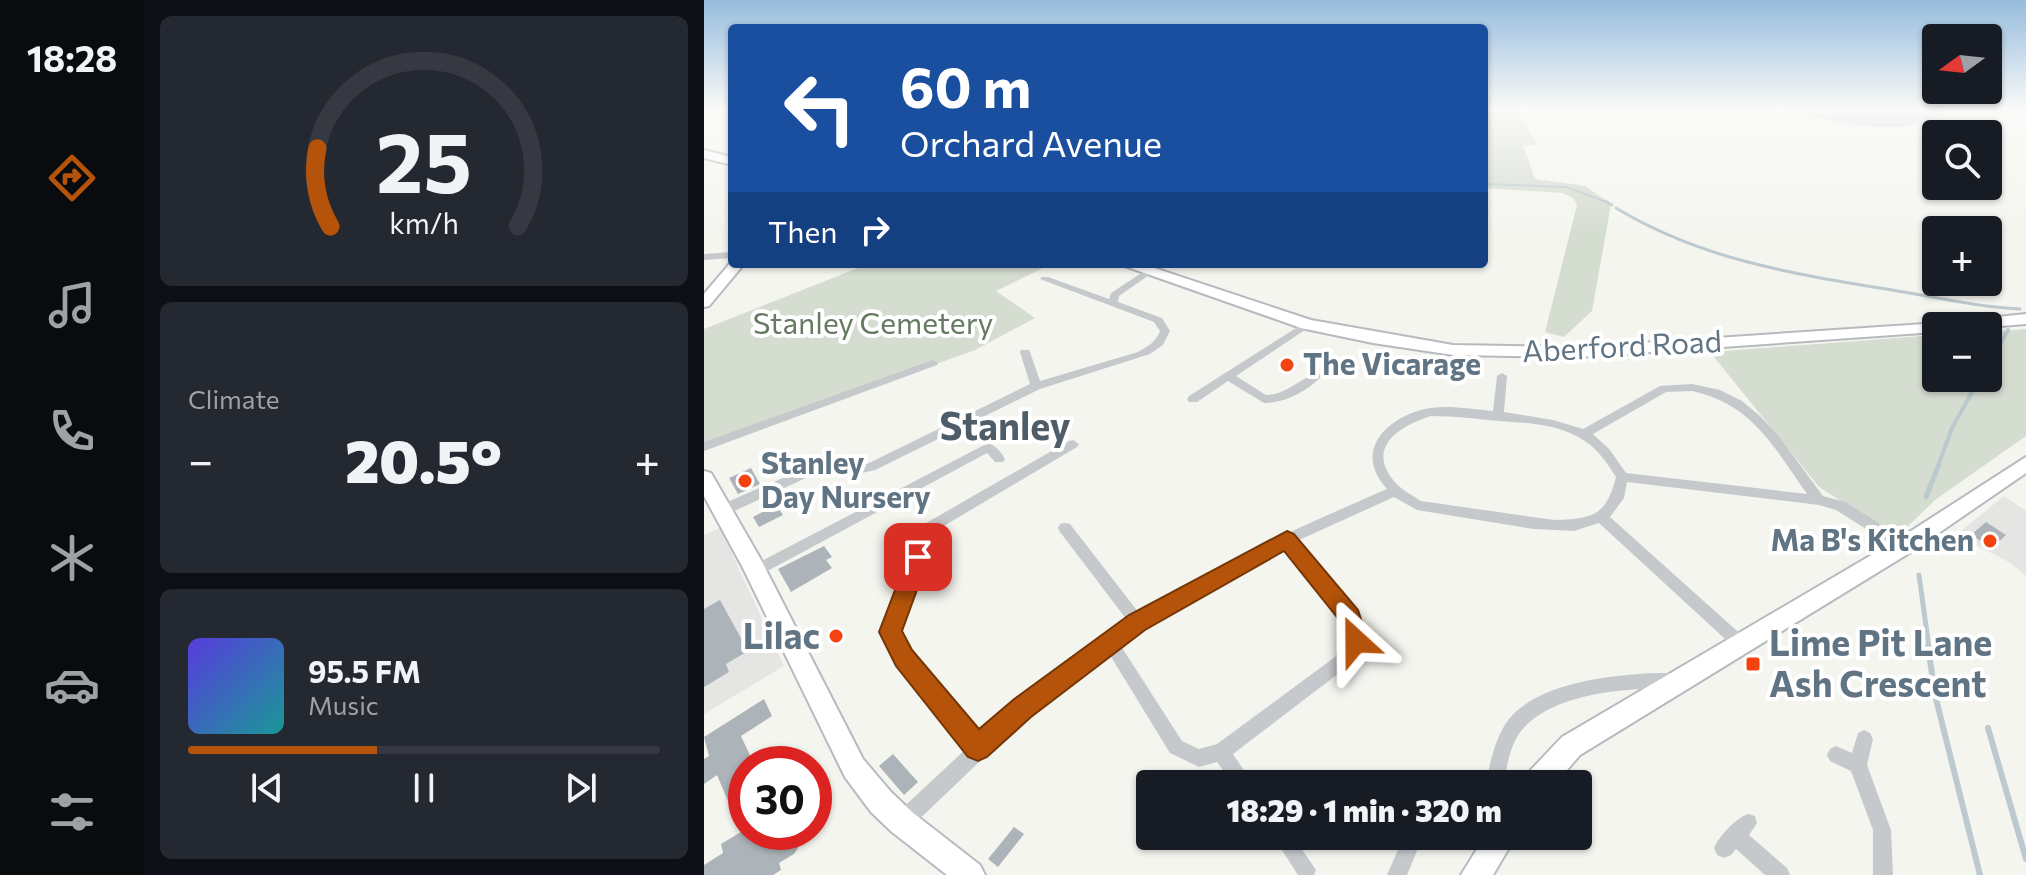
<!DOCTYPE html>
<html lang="en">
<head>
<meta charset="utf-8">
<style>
	:root { --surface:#171b24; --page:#242831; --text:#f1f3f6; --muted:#9ea1a6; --line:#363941; --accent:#b45309 }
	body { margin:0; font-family:Commissioner,sans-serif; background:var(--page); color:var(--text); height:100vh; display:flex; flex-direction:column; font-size:30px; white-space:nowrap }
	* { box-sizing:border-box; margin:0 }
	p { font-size:26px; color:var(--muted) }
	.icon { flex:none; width:44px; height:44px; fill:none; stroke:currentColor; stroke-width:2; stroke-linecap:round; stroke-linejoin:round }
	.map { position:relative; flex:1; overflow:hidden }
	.drawer { display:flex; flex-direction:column; gap:16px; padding:16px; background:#0d0f14; width:560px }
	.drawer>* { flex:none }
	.guide { position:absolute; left:24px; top:24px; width:760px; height:244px; border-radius:8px; box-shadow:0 2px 6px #0004; background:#1a4fa0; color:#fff; overflow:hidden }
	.needle { width:52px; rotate:255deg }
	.fabs { position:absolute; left:1218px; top:24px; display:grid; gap:16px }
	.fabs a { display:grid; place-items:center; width:80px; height:80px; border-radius:8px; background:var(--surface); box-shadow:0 2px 6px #0004; font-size:40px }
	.speed { position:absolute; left:24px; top:746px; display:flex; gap:16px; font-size:40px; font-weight:700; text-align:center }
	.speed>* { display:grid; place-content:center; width:104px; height:104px; border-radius:50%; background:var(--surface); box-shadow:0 2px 6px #0004; line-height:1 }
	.speed .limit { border:12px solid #d22; background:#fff; color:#111 }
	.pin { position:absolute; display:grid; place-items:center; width:68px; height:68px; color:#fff; margin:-34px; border-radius:16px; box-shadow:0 4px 12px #0006 }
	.me { position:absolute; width:88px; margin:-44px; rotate:336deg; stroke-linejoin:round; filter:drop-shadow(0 0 6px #0008) }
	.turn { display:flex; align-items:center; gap:28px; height:168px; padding:0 40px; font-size:36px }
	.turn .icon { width:104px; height:104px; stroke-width:2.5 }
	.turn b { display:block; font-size:56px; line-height:68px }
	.then { display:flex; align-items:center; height:76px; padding:0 40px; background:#0003; gap:16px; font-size:30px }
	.big { font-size:60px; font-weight:800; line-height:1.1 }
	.drawer .widget { flex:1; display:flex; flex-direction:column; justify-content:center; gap:12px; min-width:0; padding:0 28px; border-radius:12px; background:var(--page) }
	.drawer .dial { align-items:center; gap:0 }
	.dial svg { height:208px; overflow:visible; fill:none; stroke:var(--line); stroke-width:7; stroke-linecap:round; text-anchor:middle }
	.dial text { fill:var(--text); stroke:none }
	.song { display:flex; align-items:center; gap:24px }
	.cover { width:96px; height:96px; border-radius:12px; background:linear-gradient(135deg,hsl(250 70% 55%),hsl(180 70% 35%)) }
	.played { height:8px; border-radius:4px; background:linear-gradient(90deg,var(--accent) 40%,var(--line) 40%) }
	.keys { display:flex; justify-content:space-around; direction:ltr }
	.heat { display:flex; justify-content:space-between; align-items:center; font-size:44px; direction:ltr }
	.trip { position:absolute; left:432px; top:770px; width:456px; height:80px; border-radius:8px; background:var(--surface); box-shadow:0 2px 6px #0004; font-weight:800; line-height:80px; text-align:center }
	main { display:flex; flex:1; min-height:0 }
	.tab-bar { display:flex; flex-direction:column; width:144px; justify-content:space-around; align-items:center; background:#090b0e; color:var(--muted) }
	.tab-bar .icon { width:56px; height:56px }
	.tab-bar .selected { color:var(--accent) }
	.tab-bar b { font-size:36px; color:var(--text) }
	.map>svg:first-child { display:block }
	.built { fill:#e5e6e3 }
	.green { fill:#d5dcd0 }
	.water { fill:#bcc9ce }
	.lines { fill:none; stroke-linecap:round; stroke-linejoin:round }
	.stream-far4 { stroke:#bcc9ce; stroke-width:2 }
	.stream-far3 { stroke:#bcc9ce; stroke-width:3 }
	.stream-far2 { stroke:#bcc9ce; stroke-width:4 }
	.stream-far1 { stroke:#bcc9ce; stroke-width:5 }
	.stream { stroke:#bcc9ce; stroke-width:6 }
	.building { fill:#acb4b9 }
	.secondary-casing { stroke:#b5bbbf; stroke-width:4 }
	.primary-casing { stroke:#b6babe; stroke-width:4 }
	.street { fill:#c6c9cc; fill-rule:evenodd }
	.secondary { fill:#fff; fill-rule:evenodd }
	.primary { fill:#fff; fill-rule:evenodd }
	.route { fill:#b45309; stroke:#753606; stroke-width:2 }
	.poi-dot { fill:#f44210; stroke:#fff; stroke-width:3 }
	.labels { text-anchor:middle; stroke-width:8; stroke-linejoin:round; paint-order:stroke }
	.park-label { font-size:30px; fill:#657a60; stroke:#fff }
	.street-label { font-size:30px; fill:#607484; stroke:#fff }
	.poi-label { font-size:30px; font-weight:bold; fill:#607484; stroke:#fff; text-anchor:start }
	.near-poi-label { font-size:36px; font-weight:bold; fill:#607484; stroke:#fff; text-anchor:end }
	.district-label { font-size:38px; font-weight:bold; fill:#4f5d68; stroke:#fff }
</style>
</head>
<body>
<main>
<nav class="tab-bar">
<b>18:28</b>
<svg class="icon selected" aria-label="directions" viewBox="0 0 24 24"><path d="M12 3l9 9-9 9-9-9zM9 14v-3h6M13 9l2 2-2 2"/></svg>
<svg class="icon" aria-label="music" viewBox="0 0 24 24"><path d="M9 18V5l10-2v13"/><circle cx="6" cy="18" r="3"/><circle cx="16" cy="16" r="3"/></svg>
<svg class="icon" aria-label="phone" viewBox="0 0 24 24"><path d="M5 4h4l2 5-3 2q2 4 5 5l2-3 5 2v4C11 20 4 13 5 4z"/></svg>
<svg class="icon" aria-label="climate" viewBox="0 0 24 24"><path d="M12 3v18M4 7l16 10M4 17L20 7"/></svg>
<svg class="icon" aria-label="car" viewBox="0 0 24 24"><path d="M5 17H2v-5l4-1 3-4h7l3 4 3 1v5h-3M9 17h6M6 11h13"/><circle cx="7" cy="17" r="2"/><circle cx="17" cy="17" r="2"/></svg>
<svg class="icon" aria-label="filters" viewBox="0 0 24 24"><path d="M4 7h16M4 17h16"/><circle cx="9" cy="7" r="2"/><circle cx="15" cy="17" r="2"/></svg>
</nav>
<section class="drawer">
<div class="widget dial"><svg viewBox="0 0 100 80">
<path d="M14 69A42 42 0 1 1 86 69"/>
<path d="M14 69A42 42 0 0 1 9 39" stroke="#b45309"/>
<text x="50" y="56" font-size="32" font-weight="700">25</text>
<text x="50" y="72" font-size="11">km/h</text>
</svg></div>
<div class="widget"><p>Climate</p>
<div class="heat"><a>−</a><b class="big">20.5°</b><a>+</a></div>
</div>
<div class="widget">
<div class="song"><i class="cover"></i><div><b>95.5 FM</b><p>Music</p></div></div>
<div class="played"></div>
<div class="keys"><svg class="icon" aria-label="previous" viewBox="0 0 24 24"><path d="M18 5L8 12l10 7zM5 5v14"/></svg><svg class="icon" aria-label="pause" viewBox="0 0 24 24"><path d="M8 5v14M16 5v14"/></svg><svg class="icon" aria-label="next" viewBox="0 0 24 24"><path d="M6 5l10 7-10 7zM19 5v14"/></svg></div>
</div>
</section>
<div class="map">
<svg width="1322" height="875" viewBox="0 0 1322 875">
	<rect width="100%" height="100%" fill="#f5f5f0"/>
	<!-- built -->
	<path class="built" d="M 1300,496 L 1322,511 L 1322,576 L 1305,562 L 1252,535 Z
		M 16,528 L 80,666 L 0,714 L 0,535 Z"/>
	<!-- green -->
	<path class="green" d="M 780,109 L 814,109 L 833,145 L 819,145 L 831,179 L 881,186 L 907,204 L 888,311 L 860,337 L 841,332 L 873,205 L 870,199 L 859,193 L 780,188 Z
		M 164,264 L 347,264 L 292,291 L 331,318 L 271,350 L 0,447 L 0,329 Z
		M 1322,329 L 1322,436 L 1231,500 L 1193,537 L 1115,487 L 1006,352 L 1232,335 L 1232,378 L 1284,378 L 1284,332 Z"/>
	<!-- water -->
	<path class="water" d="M 1077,109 L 1154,113 L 1244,109 C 1203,145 1123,118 1077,109 Z"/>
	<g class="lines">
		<!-- stream-far4 -->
		<path class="stream-far4" d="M 780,184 L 862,187 L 905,203"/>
		<!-- stream-far3 -->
		<path class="stream-far3" d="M 901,201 L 908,205
			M 912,208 C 998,260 1090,274 1188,290 C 1231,297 1273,307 1316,309"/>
		<!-- stream-far2 -->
		<path class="stream-far2" d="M 1284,365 L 1304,330
			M 1234,466 L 1248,428 L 1276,378"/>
		<!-- stream-far1 -->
		<path class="stream-far1" d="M 1222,497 L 1235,464
			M 1215,575 L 1225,648"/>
		<!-- stream -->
		<path class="stream" d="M 1224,646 L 1231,695 L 1276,875
			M 1284,728 L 1322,859"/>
	</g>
	<!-- building -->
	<path class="building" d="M 47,468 L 56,484 L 34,494 L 25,478 Z
		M 72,505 L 79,515 L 55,527 L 49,517 Z
		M 1282,522 L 1302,535 L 1288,548 L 1267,535 Z
		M 120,546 L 128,557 L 122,560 L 128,568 L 87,592 L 74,569 Z
		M 16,600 L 44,651 L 22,664 L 25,672 L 0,687 L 0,609 Z
		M 60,699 L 68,716 L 37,736 L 50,764 L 42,764 L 42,832 L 97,832 L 100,839 L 90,854 L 75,863 L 77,870 L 69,875 L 0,875 L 0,865 L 19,853 L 17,844 L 37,832 L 13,775 L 0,784 L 0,759 L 5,756 L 0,737 Z
		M 189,754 L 214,782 L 200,795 L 175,766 Z
		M 310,827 L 320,834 L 294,867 L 284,859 Z"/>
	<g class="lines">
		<!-- secondary casing -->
		<g class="secondary-casing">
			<path id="secondary" d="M 28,261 L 28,264 L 40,264 L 5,306 L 0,307 L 0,294 Z
				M 1322,457 L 1322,473 L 1207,552 L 876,755 L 851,784 L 820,784 L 823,774 L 858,737 L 1193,540 Z
				M 0,471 L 7,473 L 56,558 L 159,759 L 187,792 L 208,812 L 276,865 L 281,875 L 243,875 L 188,832 L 167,812 L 141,777 L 39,568 L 0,496 Z
				M 781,836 L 812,836 L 789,875 L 757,875 Z"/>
		</g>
		<!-- primary casing -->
		<g class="primary-casing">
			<path id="primary" d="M 0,150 L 28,157 L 28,165 L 0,158 Z
				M 415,264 L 438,264 L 607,320 L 749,345 L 875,347 L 1236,323 L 1322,314 L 1322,324 L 1284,327 L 1232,326 L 1232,332 L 875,357 L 749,355 L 669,343 L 597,328 Z"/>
		</g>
		<!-- street -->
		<path class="street" d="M 28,252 L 28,258 L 0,260 L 0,254 Z
			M 445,268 L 450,271 L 448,273 L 415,296 L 414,302 L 458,318 L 466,331 L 459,345 L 446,354 L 336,389 L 171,470 L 154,474 L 117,471 L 24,514 L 14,514 L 12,510 L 14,506 L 111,464 C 128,460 145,467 163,464 L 326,384 L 316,352 L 317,350 L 325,350 L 326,352 L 336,381 L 434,352 C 444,346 452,342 456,331 L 450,322 L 336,279 L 338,277 L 344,277 L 405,299 L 407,293 Z
			M 603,321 L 607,322 L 607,326 L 532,376 L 562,395 C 585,395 600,373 617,374 L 618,376 C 603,391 582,403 560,403 L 524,381 L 493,402 L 485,402 L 483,399 L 485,396 Z
			M 229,360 L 234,363 L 233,365 L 0,451 L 0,442 Z
			M 798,373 L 803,376 L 800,412 L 849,420 L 879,429 L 956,386 L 988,384 L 1016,390 L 1038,401 L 1056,416 L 1073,434 L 1119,496 L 1141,502 L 1205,542 L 1207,546 L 1205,550 L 1200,552 L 1195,550 L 1132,510 L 1115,505 L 923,482 L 920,498 L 906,517 L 1042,639 L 1045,644 L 1042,649 L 1037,651 L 1032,649 L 895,523 L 870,531 L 830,529 L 713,510 L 690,497 L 593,541 L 651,612 L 660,641 L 643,667 L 529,754 L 549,784 L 529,784 L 513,762 L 495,767 L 466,753 L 404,652 L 315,724 L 205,829 L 198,831 L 191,829 L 189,822 L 191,815 L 263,748 L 194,663 L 179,632 L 217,526 L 365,441 L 369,440 L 375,444 L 373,447 L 228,533 L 195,632 L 206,653 L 276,737 L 363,664 L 423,620 L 356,532 L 354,528 L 356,524 L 361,523 L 366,524 L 435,613 C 513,563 598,526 683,489 C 647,450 685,415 726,408 C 746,405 769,409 789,411 L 793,376 ZM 988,391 C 1048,404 1070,447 1103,494 L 922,473 L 906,450 L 889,434 L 962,392 ZM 727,416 C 750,416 773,419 795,421 C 823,423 855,424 879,440 C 894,449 903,463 912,477 C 902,516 889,519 850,520 L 717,501 C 706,494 694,488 687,477 C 663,444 701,424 727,416 ZM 581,547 L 639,620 L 644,640 L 631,657 L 513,744 L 495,749 L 478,741 L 415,643 L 498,590 Z
			M 284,443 C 291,445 298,453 301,459 L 299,462 L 291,462 L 283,453 L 56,575 L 51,577 L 46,575 L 44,571 L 46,567 Z
			M 952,673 L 969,673 L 975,676 L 977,681 L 975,686 L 969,689 C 924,687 847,693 817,731 C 806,745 803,766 800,784 L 782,784 C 786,763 791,737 805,719 C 835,682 908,675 952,673 Z
			M 1160,730 L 1166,733 L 1169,739 L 1163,765 L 1187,830 L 1189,875 L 1169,875 L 1169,830 L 1147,771 L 1126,761 L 1123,755 L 1126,749 L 1132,746 L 1148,753 L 1154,733 Z
			M 1044,814 L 1051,816 L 1053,823 L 1045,835 L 1083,868 L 1086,875 L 1061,875 L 1032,849 L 1027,855 L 1020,858 L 1013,855 L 1010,848 C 1016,835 1031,819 1044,814 Z
			M 569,836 L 589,836 L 612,870 L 610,875 L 594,875 Z
			M 700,836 L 719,836 L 703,875 L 683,875 Z"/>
		<!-- secondary -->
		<use href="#secondary" class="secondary"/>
		<!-- primary -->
		<use href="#primary" class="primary"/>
	</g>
	<!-- sky -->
	<linearGradient id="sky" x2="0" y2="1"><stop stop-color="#96bcde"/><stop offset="0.47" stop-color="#fafaf8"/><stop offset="1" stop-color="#fafaf8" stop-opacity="0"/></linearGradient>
	<rect width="1322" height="232" fill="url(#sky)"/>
	<!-- route -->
	<path class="route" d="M 583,531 L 590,534 L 654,610 L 664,641 L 661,648 L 652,651 L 644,648 L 636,621 L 580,551 L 441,630 L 327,717 L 283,757 L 274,761 L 264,757 L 192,666 L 175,632 L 206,551 L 214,549 L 222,551 L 225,557 L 198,631 L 208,650 L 275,729 L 309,700 L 425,615 Z"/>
	<!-- markers -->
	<g class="poi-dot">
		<circle cx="583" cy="365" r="8"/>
		<circle cx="41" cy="481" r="8"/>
		<circle cx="1286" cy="541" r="8"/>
		<circle cx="132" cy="636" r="8"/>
		<rect x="1041" y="656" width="16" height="16" rx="4"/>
	</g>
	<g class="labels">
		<!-- park labels -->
		<g class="park-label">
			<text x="169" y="334">Stanley Cemetery</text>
		</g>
		<!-- street labels -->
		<g class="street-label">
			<text transform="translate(918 347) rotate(-3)" y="10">Aberford Road</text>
		</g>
		<!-- poi labels -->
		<g class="poi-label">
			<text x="599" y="375">The Vicarage</text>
			<text x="57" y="474">Stanley<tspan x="57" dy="34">Day Nursery</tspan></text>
			<text x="1270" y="551" text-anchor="end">Ma B's Kitchen</text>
		</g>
		<!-- near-poi labels -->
		<g class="near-poi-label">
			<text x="116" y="649">Lilac</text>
			<text x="1065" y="656" text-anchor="start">Lime Pit Lane<tspan x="1065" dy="41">Ash Crescent</tspan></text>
		</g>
		<!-- district labels -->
		<g class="district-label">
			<text x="301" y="440">Stanley</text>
		</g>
	</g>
</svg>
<div class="fabs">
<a><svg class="needle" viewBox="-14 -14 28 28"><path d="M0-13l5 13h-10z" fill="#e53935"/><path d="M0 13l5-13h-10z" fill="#9ea1a6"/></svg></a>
<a><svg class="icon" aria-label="search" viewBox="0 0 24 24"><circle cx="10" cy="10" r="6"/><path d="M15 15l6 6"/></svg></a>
<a>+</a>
<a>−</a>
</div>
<div class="speed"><div class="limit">30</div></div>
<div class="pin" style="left:214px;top:557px;background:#d93025"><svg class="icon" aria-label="arrive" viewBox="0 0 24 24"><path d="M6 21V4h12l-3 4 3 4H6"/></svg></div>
<svg class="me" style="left:652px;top:641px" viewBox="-20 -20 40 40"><path d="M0-17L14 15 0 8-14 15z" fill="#b45309" stroke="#fff" stroke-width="4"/></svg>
<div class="trip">18:29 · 1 min · 320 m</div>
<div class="guide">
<div class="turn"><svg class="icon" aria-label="left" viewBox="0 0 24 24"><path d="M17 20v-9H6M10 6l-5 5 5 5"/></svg><div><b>60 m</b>Orchard Avenue</div></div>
<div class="then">Then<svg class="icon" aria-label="right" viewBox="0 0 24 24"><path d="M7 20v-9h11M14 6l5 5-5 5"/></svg></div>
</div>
</div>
</main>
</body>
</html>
